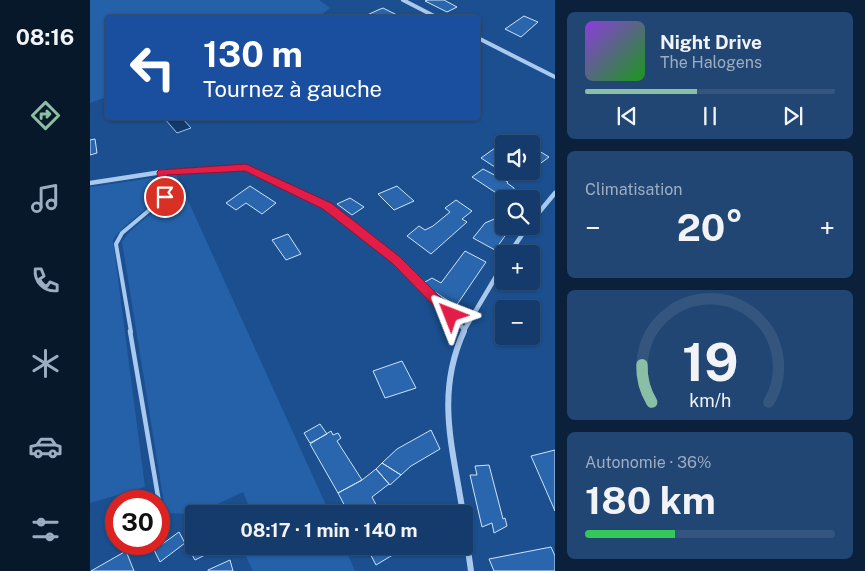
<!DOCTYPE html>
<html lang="fr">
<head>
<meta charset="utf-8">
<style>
	:root { --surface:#143b6b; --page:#214673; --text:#f1f3f6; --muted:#9dadc1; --line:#33557e; --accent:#8abfa5 }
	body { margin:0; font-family:"Public Sans",sans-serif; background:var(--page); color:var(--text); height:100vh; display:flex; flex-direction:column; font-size:19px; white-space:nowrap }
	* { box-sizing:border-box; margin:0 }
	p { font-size:16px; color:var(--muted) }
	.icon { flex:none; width:28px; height:28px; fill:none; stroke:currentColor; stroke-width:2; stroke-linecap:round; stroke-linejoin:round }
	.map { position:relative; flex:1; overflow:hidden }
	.sheet { display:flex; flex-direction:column; gap:12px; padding:12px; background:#0b203b; width:310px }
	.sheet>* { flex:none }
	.hud { position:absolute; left:15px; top:15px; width:375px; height:105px; border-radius:5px; box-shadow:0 1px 4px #0004,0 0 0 1px var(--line); background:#1a4fa0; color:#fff; overflow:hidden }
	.buttons { position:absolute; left:405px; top:135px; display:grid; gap:10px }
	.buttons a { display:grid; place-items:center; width:45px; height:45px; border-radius:5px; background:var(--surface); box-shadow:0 1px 4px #0004,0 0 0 1px var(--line); font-size:25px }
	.speed { position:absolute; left:15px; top:490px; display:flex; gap:10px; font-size:25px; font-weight:700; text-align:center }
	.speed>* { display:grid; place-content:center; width:65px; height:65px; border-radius:50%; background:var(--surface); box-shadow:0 1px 4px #0004,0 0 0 1px var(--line); line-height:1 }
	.speed .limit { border:8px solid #d22; background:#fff; color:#111 }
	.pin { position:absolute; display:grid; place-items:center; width:42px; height:42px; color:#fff; margin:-21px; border:2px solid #fff; border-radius:50%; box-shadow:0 1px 5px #0007 }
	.me { position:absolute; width:55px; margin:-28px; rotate:315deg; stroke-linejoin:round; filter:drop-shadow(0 0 4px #0008) }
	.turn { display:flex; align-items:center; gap:18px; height:105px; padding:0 15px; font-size:22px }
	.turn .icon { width:65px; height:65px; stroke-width:2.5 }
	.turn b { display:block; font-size:35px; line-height:42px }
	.big { font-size:38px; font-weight:700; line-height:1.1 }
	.sheet .tile { flex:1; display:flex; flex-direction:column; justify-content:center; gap:8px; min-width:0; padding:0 18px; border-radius:8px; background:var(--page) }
	.sheet .dial { align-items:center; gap:0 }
	.dial svg { height:130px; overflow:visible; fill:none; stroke:var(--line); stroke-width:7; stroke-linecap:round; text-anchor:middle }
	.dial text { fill:var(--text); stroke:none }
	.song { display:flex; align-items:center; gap:15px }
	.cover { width:60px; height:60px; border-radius:8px; background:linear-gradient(135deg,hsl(270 70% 55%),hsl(120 70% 35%)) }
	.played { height:5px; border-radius:2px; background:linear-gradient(90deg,var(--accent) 45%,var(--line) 45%) }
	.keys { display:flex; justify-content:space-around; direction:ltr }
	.heat { display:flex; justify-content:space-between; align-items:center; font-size:28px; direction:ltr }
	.charge { height:8px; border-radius:4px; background:linear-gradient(90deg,#34c759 36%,var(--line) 0) }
	.trip { position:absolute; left:95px; top:505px; width:288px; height:50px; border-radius:5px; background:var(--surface); box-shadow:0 1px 4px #0004,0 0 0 1px var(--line); font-weight:700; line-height:50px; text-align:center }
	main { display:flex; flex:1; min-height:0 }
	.dock { display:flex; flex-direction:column; width:90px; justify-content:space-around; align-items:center; background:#08182b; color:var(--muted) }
	.dock .icon { width:35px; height:35px }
	.dock .on { color:var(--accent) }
	.dock b { font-size:22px; color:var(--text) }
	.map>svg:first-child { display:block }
	.green { fill:#2461a8 }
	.water { fill:#123a6d; stroke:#9cc4f0 }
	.building { fill:#2a66ad; stroke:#cfe3fa }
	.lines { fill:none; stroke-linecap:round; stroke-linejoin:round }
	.service-far1 { stroke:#a9c9ee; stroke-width:4 }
	.service { stroke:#a9c9ee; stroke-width:4.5 }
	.minor-far2 { stroke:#a9c9ee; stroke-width:4 }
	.minor-far1 { stroke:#a9c9ee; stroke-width:4.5 }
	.minor { stroke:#a9c9ee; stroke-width:6 }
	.route { fill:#e11d48; stroke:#92132f }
</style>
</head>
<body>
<main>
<nav class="dock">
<b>08:16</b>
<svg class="icon on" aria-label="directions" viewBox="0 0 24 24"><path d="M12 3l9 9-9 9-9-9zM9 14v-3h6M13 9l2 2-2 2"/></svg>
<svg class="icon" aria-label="music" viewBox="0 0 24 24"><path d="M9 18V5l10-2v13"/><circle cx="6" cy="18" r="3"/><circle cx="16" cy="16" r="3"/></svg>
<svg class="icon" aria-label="phone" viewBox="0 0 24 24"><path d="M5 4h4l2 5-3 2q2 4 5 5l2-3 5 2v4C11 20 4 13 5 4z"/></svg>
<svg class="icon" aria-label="climate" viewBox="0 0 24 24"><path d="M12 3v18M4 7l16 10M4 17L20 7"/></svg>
<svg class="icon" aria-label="car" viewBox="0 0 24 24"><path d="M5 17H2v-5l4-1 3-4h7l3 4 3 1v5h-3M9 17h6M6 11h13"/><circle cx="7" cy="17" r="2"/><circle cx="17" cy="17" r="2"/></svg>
<svg class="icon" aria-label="filters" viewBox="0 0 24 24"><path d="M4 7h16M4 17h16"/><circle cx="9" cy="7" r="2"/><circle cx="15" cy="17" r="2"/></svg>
</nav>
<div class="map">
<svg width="465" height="571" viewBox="0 0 465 571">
	<rect width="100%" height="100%" fill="#1b4f8f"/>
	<!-- green -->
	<path class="green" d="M 0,0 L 229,0 L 240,8 L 227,18 L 18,18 L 17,97 L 0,103 Z
		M 86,174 L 240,514 L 162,514 L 153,492 L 121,507 L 97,514 L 80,513 L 74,503 L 32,242 C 44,222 68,214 80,194 L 76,176 Z
		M 63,178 L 70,191 C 59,212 35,221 23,240 L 55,487 L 0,503 L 0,187 Z
		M 151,546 L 254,546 L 265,571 L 163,571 Z"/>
	<!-- water -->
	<path class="water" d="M 74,118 L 92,118 L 101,128 L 87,133 Z"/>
	<!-- building -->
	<path class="building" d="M 338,0 L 354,0 L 367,7 L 357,12 L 335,1 Z
		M 293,8 L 309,16 L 275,16 L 288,10 Z
		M 434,16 L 448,22 L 431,37 L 415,29 Z
		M 5,139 L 7,153 L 0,155 L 0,140 Z
		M 441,146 L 459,157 L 451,163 L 441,157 Z
		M 405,148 L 410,151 L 414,149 L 414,169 L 411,171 L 391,158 Z
		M 393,169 L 418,182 L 417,183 L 424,188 L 424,190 L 414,198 L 382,177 Z
		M 160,186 L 186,203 L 172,214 L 156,203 L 146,210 L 136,203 Z
		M 307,186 L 324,201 L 304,210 L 288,194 Z
		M 260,198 L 274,207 L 262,215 L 247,204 Z
		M 366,200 L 382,211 L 372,219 L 377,222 L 341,254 L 317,236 L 329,226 L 335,230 L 343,226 L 360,212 L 355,208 Z
		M 409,217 L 414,219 L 414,226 L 422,226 L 405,250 L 383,238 L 395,223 Z
		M 198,234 L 211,254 L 196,260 L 182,240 Z
		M 375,251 L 396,262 L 366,306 L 345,292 L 335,282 L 342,278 L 351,283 Z
		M 312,361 L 326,388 L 295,398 L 283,371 Z
		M 230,424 L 237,434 L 220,443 L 214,433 Z
		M 341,430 L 350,449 L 321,466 L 311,475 L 292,463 L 307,449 Z
		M 241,431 L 243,435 L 248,433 L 251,438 L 247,441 L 272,480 L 248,493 L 220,444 Z
		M 465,450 L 465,511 L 441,456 Z
		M 292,463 L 311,475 L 300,485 L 286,469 Z
		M 399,465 L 413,519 L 415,518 L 417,526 L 404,533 L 402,523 L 392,527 L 380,475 L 387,475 L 385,466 Z
		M 286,469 L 299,484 L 282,497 L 291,514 L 259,514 L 248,493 L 272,480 Z
		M 89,532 L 95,543 L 70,562 L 64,550 Z
		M 104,536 L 104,546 L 133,546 L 105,560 L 94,541 Z
		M 276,546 L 310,546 L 311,550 L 286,565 Z
		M 461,547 L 465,556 L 465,571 L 404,571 L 399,559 Z
		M 36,551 L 44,571 L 1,571 Z
		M 140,560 L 143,571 L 118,571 L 118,570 Z"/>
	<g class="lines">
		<!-- service-far1 -->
		<path class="service-far1" d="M 41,332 L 26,244 L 32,233 L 75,197 L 72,172"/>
		<!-- service -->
		<path class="service" d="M 40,331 L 72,520"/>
		<!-- minor-far2 -->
		<path class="minor-far2" d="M 313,0 L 348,18
			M 388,38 L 465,77"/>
		<!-- minor-far1 -->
		<path class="minor-far1" d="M 0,183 L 72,172 L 156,167 L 237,206 L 306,260 L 374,329
			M 441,222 L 465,193
			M 419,254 L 438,226
			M 373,332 L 414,263"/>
		<!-- minor -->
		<path class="minor" d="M 373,514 C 363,448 345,395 374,331
			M 374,522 L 381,571"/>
	</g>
	<!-- route -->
	<path class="route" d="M 156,164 L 241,203 L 310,257 L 365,312 L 367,315 L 365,319 L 357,319 L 302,263 L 233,209 L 155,171 L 77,175 L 80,197 L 75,201 L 70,197 L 67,172 L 69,170 Z"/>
</svg>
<div class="buttons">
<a><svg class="icon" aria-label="sound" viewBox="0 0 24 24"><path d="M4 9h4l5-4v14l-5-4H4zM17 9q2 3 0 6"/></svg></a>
<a><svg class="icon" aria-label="search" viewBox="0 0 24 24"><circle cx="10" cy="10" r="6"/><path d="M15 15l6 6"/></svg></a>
<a>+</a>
<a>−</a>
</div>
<div class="speed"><div class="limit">30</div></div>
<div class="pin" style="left:75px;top:197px;background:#d93025"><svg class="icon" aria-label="arrive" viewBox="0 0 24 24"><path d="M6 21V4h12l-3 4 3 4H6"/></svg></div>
<svg class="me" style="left:361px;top:315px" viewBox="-20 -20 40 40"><path d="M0-17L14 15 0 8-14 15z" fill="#e11d48" stroke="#fff" stroke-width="4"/></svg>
<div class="trip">08:17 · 1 min · 140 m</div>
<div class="hud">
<div class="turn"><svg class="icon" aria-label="left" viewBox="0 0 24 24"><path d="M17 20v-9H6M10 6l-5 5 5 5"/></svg><div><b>130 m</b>Tournez à gauche</div></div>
</div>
</div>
<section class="sheet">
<div class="tile">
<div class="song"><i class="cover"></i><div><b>Night Drive</b><p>The Halogens</p></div></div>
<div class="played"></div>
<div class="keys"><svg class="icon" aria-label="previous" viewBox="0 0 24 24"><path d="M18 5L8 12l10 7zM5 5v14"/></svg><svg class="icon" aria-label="pause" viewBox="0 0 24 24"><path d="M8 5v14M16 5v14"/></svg><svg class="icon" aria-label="next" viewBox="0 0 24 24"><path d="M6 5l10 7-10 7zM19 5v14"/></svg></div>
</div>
<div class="tile"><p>Climatisation</p>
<div class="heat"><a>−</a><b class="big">20°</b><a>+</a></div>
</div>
<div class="tile dial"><svg viewBox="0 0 100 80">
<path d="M14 69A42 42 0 1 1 86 69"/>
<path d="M14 69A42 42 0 0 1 8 46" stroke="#8abfa5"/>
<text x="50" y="56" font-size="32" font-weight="700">19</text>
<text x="50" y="72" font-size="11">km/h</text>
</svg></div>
<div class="tile"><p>Autonomie · 36%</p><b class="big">180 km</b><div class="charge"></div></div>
</section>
</main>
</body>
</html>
